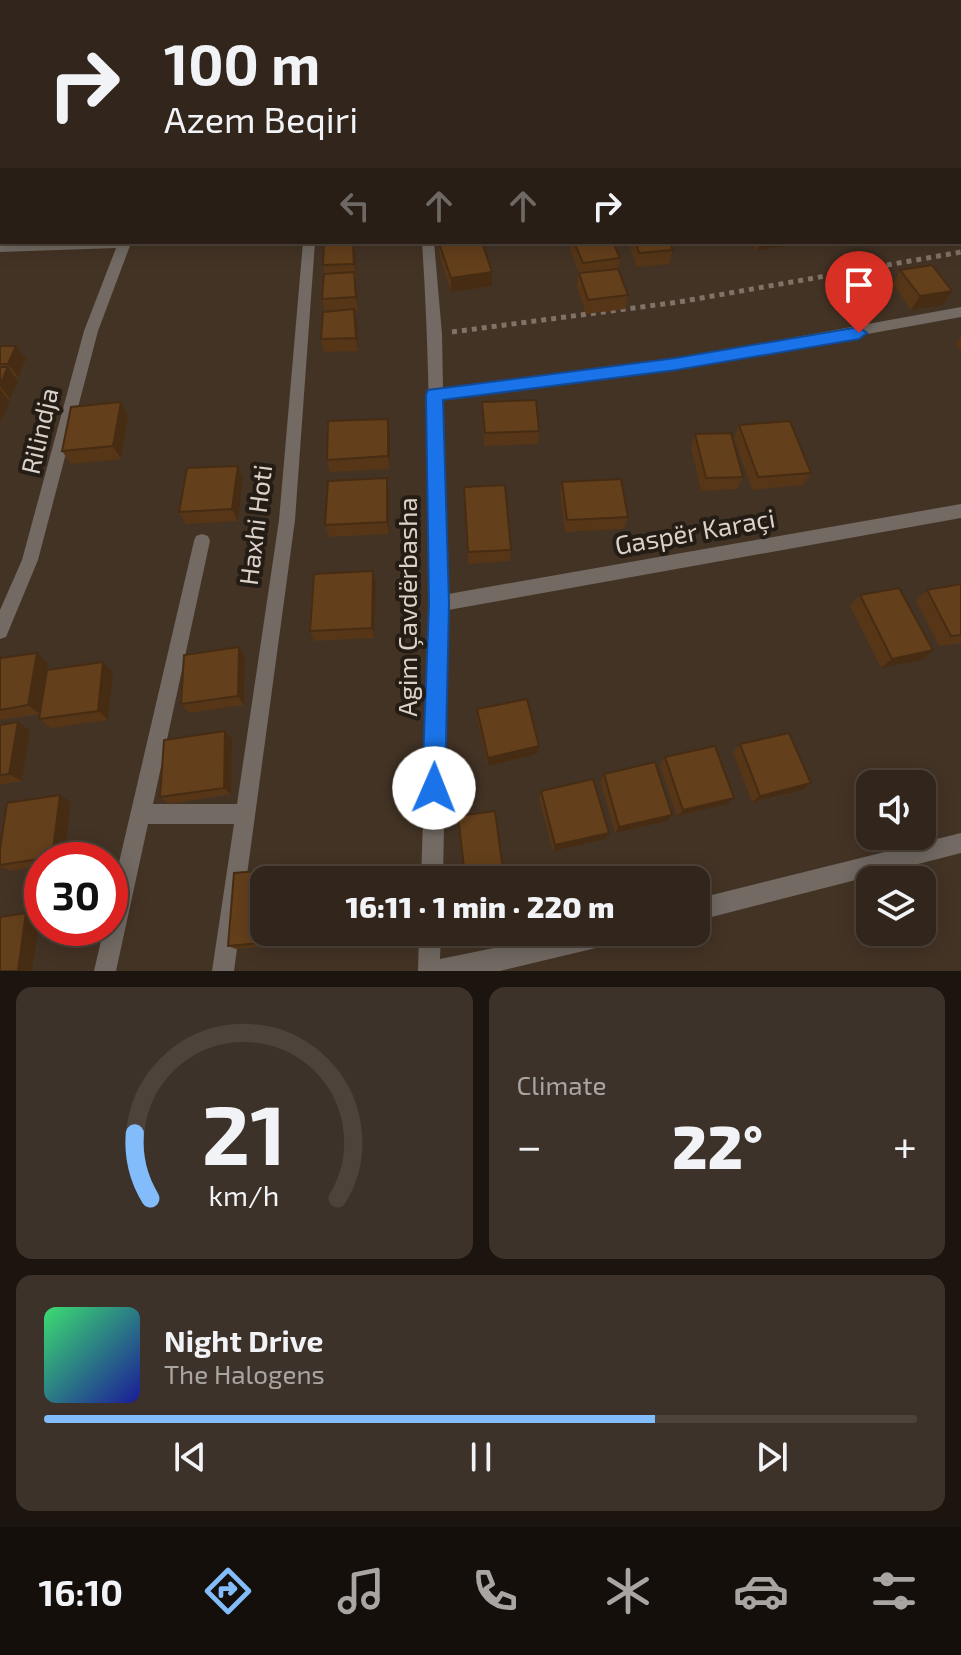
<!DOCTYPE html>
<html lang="en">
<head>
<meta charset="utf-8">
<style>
	:root { --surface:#32261c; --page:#3d3229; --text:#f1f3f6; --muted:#a8a5a3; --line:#4d433b; --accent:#82bcfa }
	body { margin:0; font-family:"Exo 2",sans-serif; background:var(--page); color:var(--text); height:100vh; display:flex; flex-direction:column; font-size:30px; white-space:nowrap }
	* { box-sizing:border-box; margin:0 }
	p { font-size:26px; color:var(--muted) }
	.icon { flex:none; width:44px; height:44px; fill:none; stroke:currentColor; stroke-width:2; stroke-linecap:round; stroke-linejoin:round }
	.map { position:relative; height:971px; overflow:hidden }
	.drawer { display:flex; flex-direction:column; gap:16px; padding:16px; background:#1c150f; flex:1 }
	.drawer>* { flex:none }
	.guide { position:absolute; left:0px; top:0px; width:962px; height:244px; box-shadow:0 4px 20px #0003,0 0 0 2px var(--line); background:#32261c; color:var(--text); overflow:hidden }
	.fabs { position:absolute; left:856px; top:770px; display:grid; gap:16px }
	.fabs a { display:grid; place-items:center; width:80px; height:80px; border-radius:16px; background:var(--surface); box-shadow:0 4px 20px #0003,0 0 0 2px var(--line); font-size:40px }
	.speed { position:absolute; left:24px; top:842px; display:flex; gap:16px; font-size:40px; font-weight:700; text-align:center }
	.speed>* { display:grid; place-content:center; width:104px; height:104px; border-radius:50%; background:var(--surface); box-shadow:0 4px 20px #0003,0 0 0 2px var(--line); line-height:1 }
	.speed .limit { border:12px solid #d22; background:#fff; color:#111 }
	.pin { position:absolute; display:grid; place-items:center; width:68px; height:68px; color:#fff; margin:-82px -34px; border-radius:50% 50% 50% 0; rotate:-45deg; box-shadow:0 0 8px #0007 }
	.pin .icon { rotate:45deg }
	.me { position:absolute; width:88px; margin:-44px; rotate:1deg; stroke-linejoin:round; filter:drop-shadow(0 0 6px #0008) }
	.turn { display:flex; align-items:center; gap:28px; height:168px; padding:0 32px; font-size:36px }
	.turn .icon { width:104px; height:104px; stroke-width:2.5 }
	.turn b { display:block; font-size:56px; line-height:68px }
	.lanes { display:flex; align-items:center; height:76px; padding:0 32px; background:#0003; justify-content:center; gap:40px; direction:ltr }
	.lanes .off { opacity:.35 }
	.big { font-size:60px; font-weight:800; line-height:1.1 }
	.drawer .tile { flex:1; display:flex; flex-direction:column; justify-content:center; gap:12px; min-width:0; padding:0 28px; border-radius:16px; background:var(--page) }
	.drawer .dial { align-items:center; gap:0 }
	.dial svg { height:208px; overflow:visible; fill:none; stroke:var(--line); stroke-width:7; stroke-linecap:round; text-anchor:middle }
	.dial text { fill:var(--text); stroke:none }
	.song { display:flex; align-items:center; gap:24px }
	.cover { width:96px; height:96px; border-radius:12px; background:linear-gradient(135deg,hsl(140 70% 55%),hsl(240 70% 35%)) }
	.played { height:8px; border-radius:4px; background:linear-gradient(90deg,var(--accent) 70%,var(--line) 70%) }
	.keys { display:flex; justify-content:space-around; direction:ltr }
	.heat { display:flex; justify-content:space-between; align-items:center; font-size:44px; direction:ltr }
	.drawer .tiles { flex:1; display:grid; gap:16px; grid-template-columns:1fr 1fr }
	.tile:last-child { grid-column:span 2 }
	.trip { position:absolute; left:250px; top:866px; width:460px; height:80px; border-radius:16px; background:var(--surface); box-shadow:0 4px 20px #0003,0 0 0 2px var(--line); font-weight:800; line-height:80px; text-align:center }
	.menu { display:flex; height:128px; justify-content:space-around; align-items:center; background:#140f0b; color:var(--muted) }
	.menu .icon { width:56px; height:56px }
	.menu .active { color:var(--accent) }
	.menu b { font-size:36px; color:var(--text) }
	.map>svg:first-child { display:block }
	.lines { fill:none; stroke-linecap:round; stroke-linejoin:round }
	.path { stroke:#807266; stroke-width:5; stroke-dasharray:5 5; stroke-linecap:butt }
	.street { fill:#726a63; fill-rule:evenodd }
	.wall { fill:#563617 }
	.shaded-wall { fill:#462c13 }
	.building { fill:#643f1b; stroke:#462c13; stroke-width:2 }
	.route { fill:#1a73e8; stroke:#114b97; stroke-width:2 }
	.labels { text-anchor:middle; stroke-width:8; stroke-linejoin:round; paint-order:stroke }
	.street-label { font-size:26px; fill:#dbd1c8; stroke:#241d16 }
</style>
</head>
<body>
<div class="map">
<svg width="961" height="971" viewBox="0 0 961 971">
	<rect width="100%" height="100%" fill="#433325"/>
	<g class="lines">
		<!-- path -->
		<path class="path" d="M 452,332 L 679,302 L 961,252"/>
		<!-- street -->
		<path class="street" d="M 219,0 L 229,0 L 229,2 L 219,2 Z
			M 769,0 L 779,0 L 781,2 L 771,2 Z
			M 0,130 L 2,130 L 2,136 L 0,136 Z
			M 961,151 L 961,158 L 960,158 L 960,151 Z
			M 43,242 L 131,243 L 98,331 L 38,560 L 6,637 L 0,639 L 0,610 L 22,560 L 84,331 L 116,248 L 0,252 L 0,244 Z
			M 303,242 L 315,242 L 295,520 L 234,971 L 212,971 L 234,824 L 148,824 L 116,971 L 94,971 L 104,928 L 110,928 L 110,901 L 194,541 L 196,536 L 202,534 L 208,536 L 210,541 L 153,804 L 237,804 L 279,520 Z
			M 422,242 L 434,242 L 442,334 L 443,388 L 676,359 L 961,307 L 961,317 L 676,369 L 443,399 L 448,594 L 961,504 L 961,518 L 448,610 L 443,880 L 421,880 C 428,667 436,454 422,242 Z
			M 961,833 L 961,853 L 696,921 L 696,899 Z
			M 419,932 L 441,932 L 440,959 L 572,932 L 628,932 L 625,940 L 617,943 L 500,971 L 418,971 Z"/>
	</g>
	<!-- wall -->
	<path class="wall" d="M 540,0 L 622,0 L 622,2 L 585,2 L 585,1 L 577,2 L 536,2 Z
		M 802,0 L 848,0 L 847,2 L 804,2 Z
		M 0,137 L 2,137 L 2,215 L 0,218 Z
		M 571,242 L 613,242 L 620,258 L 618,270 L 628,295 L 625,309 L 586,314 L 577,287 L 579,273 L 570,250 Z
		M 628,242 L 669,242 L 673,250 L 669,264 L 637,267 Z
		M 750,242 L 794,242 L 794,244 L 757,251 Z
		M 439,243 L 492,272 L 492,286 L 451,292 L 440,257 Z
		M 355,254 L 357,278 L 355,278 L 358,311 L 355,311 L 358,351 L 324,352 L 321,339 L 325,312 L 322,299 L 324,274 L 323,265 Z
		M 900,270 L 952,291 L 943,305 L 911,310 L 893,284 Z
		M 961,337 L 961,350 L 956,344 Z
		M 0,346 L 26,359 L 18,377 L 15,377 L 18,381 L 10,399 L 7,399 L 10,402 L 1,421 L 0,421 Z
		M 482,402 L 539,431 L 538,444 L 484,446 Z
		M 128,416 L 121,459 L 71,464 L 62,451 Z
		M 739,425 L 811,473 L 803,485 L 752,490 L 734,438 Z
		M 390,432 L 390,469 L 330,472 L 327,460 Z
		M 695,434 L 743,477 L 737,489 L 701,491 L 691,447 Z
		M 238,466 L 243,478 L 238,521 L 186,524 L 179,512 Z
		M 562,482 L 628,517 L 624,529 L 565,532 L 560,494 Z
		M 464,487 L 511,550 L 510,561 L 468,564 Z
		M 389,491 L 389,534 L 329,537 L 325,525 Z
		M 373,571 L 376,582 L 374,638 L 314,641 L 310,631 Z
		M 961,584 L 961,643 L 939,646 L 916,601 L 927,590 Z
		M 860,595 L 922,660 L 881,668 L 850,606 Z
		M 239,647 L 245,657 L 244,705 L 189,713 L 181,704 Z
		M 0,658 L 48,663 L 47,670 L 113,672 L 108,720 L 51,728 L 39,719 L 40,714 L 0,720 Z
		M 477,709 L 539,746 L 537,754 L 488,766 L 477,718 Z
		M 0,725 L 30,731 L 22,781 L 0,785 Z
		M 232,739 L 231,794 L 169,804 L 160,797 Z
		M 740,744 L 811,783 L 802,790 L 752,802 L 733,752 Z
		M 665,757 L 727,804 L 677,816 L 660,765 Z
		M 604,774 L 667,821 L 615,833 L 600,781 Z
		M 541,791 L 609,833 L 605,839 L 553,851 L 539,798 Z
		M 60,795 L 71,802 L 64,860 L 42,860 L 42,866 L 11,871 L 0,867 L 0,848 Z
		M 458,816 L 503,870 L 503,875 L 465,880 Z
		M 299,868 L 304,873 L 304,880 L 264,880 L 264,932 L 301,932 L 301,943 L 236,949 L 228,946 L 234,873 Z"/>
	<!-- shaded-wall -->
	<path class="shaded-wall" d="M 0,0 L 30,0 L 27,2 L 2,2 L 2,17 L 0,18 Z
		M 312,0 L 348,0 L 348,1 L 313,2 Z
		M 607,0 L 622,0 L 622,2 L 599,2 Z
		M 820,0 L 848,0 L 847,2 L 819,2 Z
		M 2,188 L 2,215 L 0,218 L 0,191 Z
		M 353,242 L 355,254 L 357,278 L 354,264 Z
		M 760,242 L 794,242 L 794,244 L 757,251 Z
		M 354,272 L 356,286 L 358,311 L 356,297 Z
		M 492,272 L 492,286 L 451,292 L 451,278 Z
		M 952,291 L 943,305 L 911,310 L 920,296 Z
		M 354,309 L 357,323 L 358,351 L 356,338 Z
		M 16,346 L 26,359 L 18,377 L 8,364 Z
		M 8,367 L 18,381 L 10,399 L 0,386 Z
		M 0,389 L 10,402 L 1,421 L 0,419 Z
		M 121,402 L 128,416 L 121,459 L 113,446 Z
		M 388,419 L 390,432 L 390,469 L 388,456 Z
		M 238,466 L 243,478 L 238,521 L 232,509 Z
		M 387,478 L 389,491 L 389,534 L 387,522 Z
		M 373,571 L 376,582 L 374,638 L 372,628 Z
		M 239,647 L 245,657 L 244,705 L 238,696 Z
		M 933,650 L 922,660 L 881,668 L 892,659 Z
		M 37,653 L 48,663 L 40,714 L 28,705 Z
		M 103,662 L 113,672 L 108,720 L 98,711 Z
		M 18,722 L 30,731 L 22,781 L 9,774 Z
		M 225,731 L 232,739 L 231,794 L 224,788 Z
		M 539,746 L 537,754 L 488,766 L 488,758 Z
		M 811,783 L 802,790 L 752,802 L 760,796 Z
		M 60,795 L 71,802 L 64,860 L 58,860 L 52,857 Z
		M 734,798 L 727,804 L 677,816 L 683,810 Z
		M 672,815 L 667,821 L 615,833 L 619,827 Z
		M 609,833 L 605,839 L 553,851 L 555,845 Z
		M 299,868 L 304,873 L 304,880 L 298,880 Z
		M 26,913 L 40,916 L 32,971 L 18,971 Z
		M 295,932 L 301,932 L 301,943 L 295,940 Z"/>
	<!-- building -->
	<path class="building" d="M 258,0 L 295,0 L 296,2 L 259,2 Z
		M 540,0 L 572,0 L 574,2 L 536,1 Z
		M 0,137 L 2,137 L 2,168 L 0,169 Z
		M 324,242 L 353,242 L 354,264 L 323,265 Z
		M 448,242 L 482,242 L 492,272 L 451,278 L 439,243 Z
		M 574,242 L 613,242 L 620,258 L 583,263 Z
		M 636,242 L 669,242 L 673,250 L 639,253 Z
		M 932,265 L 952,291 L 920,296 L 900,270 Z
		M 618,269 L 628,295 L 588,300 L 579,273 Z
		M 354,272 L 356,297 L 322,299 L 324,274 Z
		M 354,309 L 356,338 L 321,339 L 323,312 Z
		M 0,346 L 16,346 L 8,364 L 0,364 Z
		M 0,367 L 8,367 L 0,385 Z
		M 536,400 L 539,431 L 485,433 L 482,402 Z
		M 121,402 L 113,446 L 62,451 L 71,407 Z
		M 388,419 L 388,456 L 327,460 L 328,421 Z
		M 790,421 L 811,473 L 758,477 L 739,425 Z
		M 731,433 L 743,477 L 706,478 L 695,434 Z
		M 238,466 L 232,509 L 179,512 L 187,468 Z
		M 387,478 L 387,522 L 325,525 L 328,481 Z
		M 621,479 L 628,517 L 567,520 L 562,482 Z
		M 505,485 L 511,550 L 468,552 L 464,487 Z
		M 373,571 L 372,628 L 310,631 L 314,574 Z
		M 961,584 L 961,635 L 951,636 L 927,590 Z
		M 899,588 L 933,650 L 892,659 L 860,595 Z
		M 239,647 L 238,696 L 181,704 L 184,655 Z
		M 37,653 L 28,705 L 0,710 L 0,658 Z
		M 103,662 L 98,711 L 39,719 L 47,670 Z
		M 527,699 L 539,746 L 488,758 L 477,709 Z
		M 18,722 L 9,774 L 0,775 L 0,725 Z
		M 225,731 L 224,788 L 160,797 L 164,740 Z
		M 789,733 L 811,783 L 760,796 L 740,744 Z
		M 715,746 L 734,798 L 683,810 L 665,757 Z
		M 655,762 L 672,815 L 619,827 L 604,774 Z
		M 593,779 L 609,833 L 555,845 L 541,791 Z
		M 60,795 L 52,857 L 0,865 L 0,848 L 7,803 Z
		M 495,811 L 503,870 L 465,876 L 458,816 Z
		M 299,868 L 298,880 L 264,880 L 264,932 L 295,932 L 295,940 L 228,946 L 234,873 Z
		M 26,913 L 18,971 L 0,971 L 0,917 Z"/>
	<!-- route -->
	<path class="route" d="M 859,327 L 867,333 L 859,339 L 676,370 L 443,400 L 449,604 L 445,788 L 442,796 L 434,799 L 426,796 L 422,788 L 429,604 L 426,395 L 428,390 L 676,358 Z"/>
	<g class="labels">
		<!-- street labels -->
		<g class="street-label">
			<text transform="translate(40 431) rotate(-77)" y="9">Rilindja</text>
			<text transform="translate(256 525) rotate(-83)" y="9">Haxhi Hoti</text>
			<text transform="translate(695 532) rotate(-10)" y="9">Gaspër Karaçi</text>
			<text transform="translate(408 607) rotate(-90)" y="9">Agim Çavdërbasha</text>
		</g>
	</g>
</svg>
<div class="fabs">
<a><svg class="icon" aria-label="sound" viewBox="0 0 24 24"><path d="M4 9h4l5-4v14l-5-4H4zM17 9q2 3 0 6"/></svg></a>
<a><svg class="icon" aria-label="layers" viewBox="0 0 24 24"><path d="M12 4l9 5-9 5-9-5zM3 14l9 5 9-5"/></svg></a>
</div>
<div class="speed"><div class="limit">30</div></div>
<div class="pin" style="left:859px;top:333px;background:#d93025"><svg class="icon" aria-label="arrive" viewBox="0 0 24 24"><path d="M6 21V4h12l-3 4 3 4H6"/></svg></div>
<svg class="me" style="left:434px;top:788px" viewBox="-20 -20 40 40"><circle r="19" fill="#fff"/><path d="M0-13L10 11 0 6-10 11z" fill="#1a73e8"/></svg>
<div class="trip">16:11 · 1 min · 220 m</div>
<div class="guide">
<div class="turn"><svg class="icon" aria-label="right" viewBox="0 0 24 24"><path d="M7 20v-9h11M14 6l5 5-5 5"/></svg><div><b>100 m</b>Azem Beqiri</div></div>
<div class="lanes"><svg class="icon off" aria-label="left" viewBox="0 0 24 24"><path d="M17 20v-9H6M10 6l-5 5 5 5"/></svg><svg class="icon off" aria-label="ahead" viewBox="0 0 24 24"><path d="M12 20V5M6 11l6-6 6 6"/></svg><svg class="icon off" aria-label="ahead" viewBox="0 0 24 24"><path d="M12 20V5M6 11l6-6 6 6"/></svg><svg class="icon" aria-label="right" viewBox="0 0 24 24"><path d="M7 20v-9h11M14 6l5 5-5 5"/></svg></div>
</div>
</div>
<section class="drawer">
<div class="tiles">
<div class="tile dial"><svg viewBox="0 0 100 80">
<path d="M14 69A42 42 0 1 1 86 69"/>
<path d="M14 69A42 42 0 0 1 8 44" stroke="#82bcfa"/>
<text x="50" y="56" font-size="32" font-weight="700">21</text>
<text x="50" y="72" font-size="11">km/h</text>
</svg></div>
<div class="tile"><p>Climate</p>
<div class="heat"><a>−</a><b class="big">22°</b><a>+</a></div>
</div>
<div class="tile">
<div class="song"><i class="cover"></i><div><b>Night Drive</b><p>The Halogens</p></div></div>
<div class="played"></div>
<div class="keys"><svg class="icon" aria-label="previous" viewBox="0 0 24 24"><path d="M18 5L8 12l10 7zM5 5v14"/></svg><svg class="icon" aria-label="pause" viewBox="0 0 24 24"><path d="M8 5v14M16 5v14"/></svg><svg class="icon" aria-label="next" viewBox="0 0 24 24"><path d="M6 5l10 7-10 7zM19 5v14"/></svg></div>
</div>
</div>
</section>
<nav class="menu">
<b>16:10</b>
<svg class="icon active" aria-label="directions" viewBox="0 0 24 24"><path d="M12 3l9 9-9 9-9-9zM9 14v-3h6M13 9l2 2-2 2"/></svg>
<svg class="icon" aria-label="music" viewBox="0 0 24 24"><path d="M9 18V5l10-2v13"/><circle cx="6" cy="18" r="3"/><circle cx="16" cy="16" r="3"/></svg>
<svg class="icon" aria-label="phone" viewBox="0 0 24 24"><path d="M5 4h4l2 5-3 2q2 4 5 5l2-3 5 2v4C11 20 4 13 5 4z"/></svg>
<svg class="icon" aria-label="climate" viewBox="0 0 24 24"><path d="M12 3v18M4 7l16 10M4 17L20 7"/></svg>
<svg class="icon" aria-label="car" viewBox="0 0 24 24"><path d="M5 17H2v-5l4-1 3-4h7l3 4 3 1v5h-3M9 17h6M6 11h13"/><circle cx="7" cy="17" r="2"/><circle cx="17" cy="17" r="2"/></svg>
<svg class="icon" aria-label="filters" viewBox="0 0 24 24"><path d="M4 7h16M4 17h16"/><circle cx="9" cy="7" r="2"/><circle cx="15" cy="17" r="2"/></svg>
</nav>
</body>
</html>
